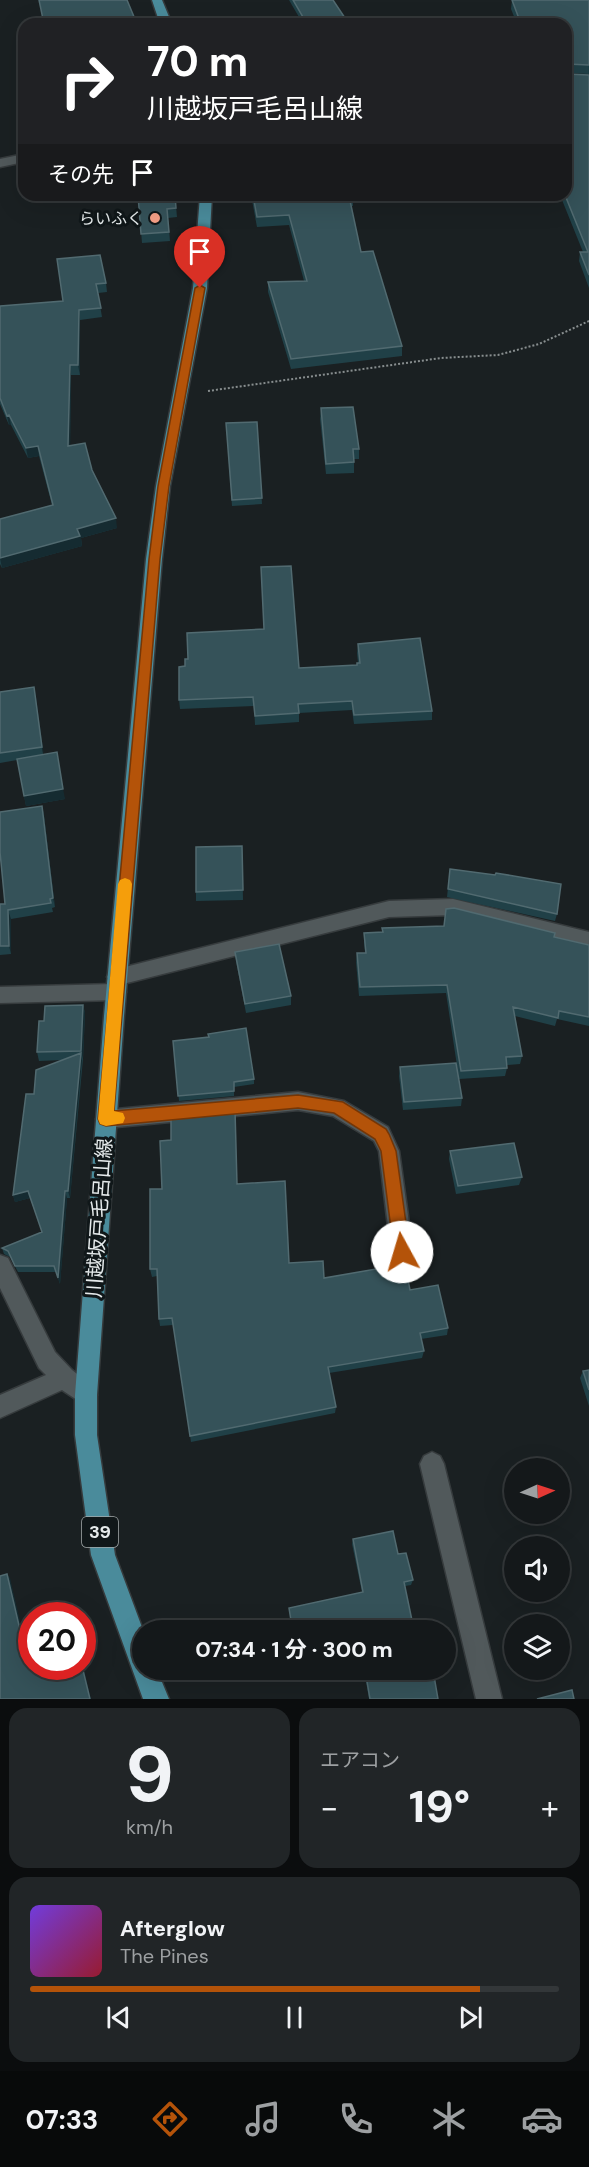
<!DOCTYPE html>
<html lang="ja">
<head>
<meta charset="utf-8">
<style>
	:root { --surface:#14181a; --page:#212527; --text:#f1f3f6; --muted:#9da0a2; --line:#333739; --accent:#b45309 }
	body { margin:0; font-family:"DM Sans","Noto Sans JP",sans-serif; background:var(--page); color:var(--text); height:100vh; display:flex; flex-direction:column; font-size:22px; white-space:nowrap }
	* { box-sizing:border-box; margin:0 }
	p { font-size:20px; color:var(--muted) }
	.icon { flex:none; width:33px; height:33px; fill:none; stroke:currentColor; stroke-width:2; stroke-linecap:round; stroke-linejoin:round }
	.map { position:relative; height:1699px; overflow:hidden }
	.drawer { display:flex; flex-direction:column; gap:9px; padding:9px; background:#0b0d0e; flex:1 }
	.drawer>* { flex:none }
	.guide { position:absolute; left:18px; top:18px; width:554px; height:183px; border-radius:18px; box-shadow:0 6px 24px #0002,0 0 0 2px var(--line); background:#202124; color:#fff; overflow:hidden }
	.needle { width:39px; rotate:87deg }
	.controls { position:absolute; left:504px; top:1458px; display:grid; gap:12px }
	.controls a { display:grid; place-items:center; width:66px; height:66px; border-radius:50%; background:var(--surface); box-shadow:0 6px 24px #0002,0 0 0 2px var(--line); font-size:30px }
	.speed { position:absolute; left:18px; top:1602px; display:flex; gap:12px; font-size:30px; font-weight:700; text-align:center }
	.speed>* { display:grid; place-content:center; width:78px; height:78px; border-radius:50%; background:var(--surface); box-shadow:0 6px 24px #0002,0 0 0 2px var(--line); line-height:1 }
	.speed .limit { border:9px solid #d22; background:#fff; color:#111 }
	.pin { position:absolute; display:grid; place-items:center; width:51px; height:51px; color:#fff; margin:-62px -26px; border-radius:50% 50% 50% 0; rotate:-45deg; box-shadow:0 0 6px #0007 }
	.pin .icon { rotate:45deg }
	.me { position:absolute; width:66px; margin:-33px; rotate:354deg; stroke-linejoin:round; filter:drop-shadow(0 0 4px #0008) }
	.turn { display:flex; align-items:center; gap:21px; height:126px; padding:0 30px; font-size:27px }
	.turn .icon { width:78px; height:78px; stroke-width:2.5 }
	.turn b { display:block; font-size:42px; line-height:51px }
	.then { display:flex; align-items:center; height:57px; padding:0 30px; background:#0003; gap:12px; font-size:22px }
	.big { font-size:45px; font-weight:700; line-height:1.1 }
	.drawer .card { flex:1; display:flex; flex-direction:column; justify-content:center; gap:9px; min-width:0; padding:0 21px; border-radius:18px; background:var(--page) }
	.drawer .dial { align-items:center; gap:0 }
	.dial b { font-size:78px; line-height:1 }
	.song { display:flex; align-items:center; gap:18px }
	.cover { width:72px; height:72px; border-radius:9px; background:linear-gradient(135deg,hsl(260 70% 55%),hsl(350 70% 35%)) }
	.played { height:6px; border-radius:3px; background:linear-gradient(90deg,var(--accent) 85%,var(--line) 85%) }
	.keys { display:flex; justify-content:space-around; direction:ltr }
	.heat { display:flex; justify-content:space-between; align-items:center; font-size:33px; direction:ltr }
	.drawer .tiles { flex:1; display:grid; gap:9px; grid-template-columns:1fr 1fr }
	.card:last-child { grid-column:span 2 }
	.trip { position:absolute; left:132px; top:1620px; width:324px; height:60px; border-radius:30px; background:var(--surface); box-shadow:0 6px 24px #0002,0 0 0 2px var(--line); font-weight:700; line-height:60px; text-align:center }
	.dock { display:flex; height:96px; justify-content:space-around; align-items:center; background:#080a0a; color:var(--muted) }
	.dock .icon { width:42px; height:42px }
	.dock .active { color:var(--accent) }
	.dock b { font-size:27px; color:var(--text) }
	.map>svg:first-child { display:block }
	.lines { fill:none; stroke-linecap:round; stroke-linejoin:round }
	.service-casing { stroke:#363b3d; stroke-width:3 }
	.minor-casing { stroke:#363b3d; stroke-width:3 }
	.primary-casing { stroke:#363b3d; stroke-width:3 }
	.path { stroke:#888e8f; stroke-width:2; stroke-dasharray:2 2; stroke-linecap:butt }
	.service { fill:#51595b; fill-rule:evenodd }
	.minor { fill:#51595b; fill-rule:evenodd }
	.primary { fill:#4a8b9b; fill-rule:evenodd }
	.wall { fill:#204047 }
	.shaded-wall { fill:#152b31 }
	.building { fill:#355259; stroke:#516a70; stroke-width:1.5 }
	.route { fill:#b45309; stroke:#753606; stroke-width:1.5 }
	.slow { fill:#f59e0b }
	.poi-dot { fill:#f49f86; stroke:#101719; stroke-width:2 }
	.labels { text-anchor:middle; stroke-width:6; stroke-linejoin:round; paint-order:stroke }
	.far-poi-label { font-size:16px; fill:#e5eaeb; stroke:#101719; text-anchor:end }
	.shield { fill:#101719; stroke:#a5abac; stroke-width:1.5 }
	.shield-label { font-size:18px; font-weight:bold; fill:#e5eaeb }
	.street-label { font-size:20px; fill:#e5eaeb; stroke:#101719 }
</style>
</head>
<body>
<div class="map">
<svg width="589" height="1699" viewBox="0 0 589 1699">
	<rect width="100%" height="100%" fill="#1a2022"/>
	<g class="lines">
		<!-- service casing -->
		<g class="service-casing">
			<path id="service" d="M 298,1092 L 344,1101 L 388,1127 L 399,1151 L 413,1252 L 410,1259 L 402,1262 L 394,1259 L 391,1252 L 379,1151 L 374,1141 L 333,1116 L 298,1110 L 106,1128 L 99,1126 L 96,1119 L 99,1112 L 106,1110 Z
				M 432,1452 L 440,1456 L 444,1464 L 502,1699 L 476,1699 L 420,1464 L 424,1456 Z"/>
		</g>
		<!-- minor casing -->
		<g class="minor-casing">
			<path id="minor" d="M 24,154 L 24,162 L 0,167 L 0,159 Z
				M 453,899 L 589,932 L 589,948 L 453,915 L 389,917 L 119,985 L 123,986 L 126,992 L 123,998 L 116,1000 L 0,1003 L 0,987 L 113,984 L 107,977 L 110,971 L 117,969 L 389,901 Z
				M 0,1255 L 8,1258 L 55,1352 L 72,1370 L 94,1387 L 97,1395 L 94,1403 L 86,1406 L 62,1390 L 0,1418 L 0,1395 L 46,1375 L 39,1368 L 0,1288 Z"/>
		</g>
		<!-- primary casing -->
		<g class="primary-casing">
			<path id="primary" d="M 152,0 L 162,0 L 172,24 L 160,24 Z
				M 200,195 L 212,195 L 207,288 L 170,486 L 162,559 L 124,1016 L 97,1395 L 97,1435 L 115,1555 L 143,1630 L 142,1670 L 157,1670 L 169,1699 L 143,1699 L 91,1555 L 75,1435 L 75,1395 L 104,1016 L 146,559 L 156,486 L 193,288 Z"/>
		</g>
		<!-- path -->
		<path class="path" d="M 208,391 L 441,358 L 498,355 L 539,344 L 589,321"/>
		<!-- service -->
		<use href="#service" class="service"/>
		<!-- minor -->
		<use href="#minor" class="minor"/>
		<!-- primary -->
		<use href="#primary" class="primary"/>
	</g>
	<!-- wall -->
	<path class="wall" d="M 289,0 L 333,0 L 349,24 L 303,24 Z
		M 512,0 L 589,0 L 589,74 L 566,73 L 567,74 L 589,75 L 589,288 L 579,261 L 580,252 L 583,252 L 560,195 L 566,195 L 566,24 L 517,24 L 511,9 Z
		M 138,195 L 175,195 L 177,217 L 168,218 L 170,241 L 142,243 Z
		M 251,195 L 353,195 L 353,206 L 351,206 L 361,252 L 402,346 L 402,356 L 291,369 L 268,292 L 268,282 L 304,281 L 289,225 L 257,227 Z
		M 57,259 L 106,283 L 107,292 L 98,293 L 102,317 L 80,320 L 80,375 L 71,375 L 70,446 L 92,470 L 117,528 L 81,538 L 82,546 L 2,568 L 0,564 L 0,519 L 52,505 L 39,456 L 28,458 L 11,425 L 9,425 L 0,404 L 0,306 L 63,301 Z
		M 321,408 L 359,449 L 359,459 L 354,459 L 354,473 L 326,474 L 320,419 Z
		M 257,422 L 262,504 L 232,506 L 226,423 Z
		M 358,644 L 432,711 L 432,720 L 354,724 L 352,710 L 299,713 L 299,722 L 255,725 L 254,706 L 180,709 L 179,700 L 299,668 L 357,666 L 358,663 L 357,653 Z
		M 34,687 L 43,754 L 65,799 L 26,806 L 17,760 L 0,763 L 0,692 Z
		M 42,806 L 44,815 L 55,907 L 52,908 L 53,912 L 11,919 L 11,954 L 0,955 L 0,904 L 5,904 Z
		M 242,846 L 243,900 L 196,901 L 196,892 Z
		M 450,869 L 557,914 L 555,921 L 447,897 Z
		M 382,928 L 554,937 L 589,945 L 589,1026 L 557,1019 L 555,1026 L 515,1016 L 522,1056 L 520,1064 L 507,1065 L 507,1068 L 505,1076 L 459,1079 L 446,993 L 359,996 L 356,962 L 357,953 L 365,953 L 364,942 L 364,933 L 382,932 Z
		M 235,952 L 291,996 L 291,1005 L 246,1013 L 236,961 Z
		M 83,1005 L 85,1013 L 83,1059 L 70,1198 L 67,1198 L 60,1284 L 56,1272 L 18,1272 L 10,1257 L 4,1254 L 2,1248 L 42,1232 L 30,1198 L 15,1202 L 13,1195 L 34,1094 L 63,1060 L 39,1061 L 37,1052 L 44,1021 Z
		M 173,1041 L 254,1079 L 254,1084 L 234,1087 L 234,1096 L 179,1101 Z
		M 400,1067 L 462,1098 L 461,1106 L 403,1110 L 399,1076 Z
		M 450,1151 L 522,1177 L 519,1185 L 456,1194 L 449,1159 Z
		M 289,1263 L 324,1278 L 410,1290 L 448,1328 L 447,1335 L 421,1339 L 424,1351 L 422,1358 L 329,1373 L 336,1407 L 335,1413 L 191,1442 L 173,1325 L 160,1326 L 159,1319 L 157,1276 L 152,1277 L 150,1269 Z
		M 589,1370 L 589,1406 L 580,1378 L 583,1371 Z
		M 353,1539 L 398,1554 L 413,1580 L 411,1585 L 405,1586 L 292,1627 L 289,1608 L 362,1592 L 352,1544 Z
		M 262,1670 L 295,1670 L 263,1676 Z
		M 364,1670 L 433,1670 L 438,1699 L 369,1699 Z"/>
	<!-- shaded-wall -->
	<path class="shaded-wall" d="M 79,310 L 80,320 L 80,375 L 78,365 Z
		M 70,365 L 71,375 L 70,456 L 68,446 Z
		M 9,415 L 11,425 L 9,425 L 7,416 Z
		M 38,446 L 39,456 L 28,458 L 26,448 Z
		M 116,518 L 117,528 L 81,538 L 82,546 L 2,568 L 0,558 L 77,529 Z
		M 34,687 L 36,697 L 44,756 L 42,747 Z
		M 58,762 L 65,799 L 26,806 L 24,796 Z
		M 42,806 L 44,815 L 55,907 L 53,898 Z
		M 8,910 L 11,919 L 11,954 L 9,946 Z
		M 83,1005 L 85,1013 L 83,1059 L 81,1051 Z
		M 81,1053 L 82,1060 L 70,1198 L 68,1191 Z
		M 28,1191 L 30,1198 L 15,1202 L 13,1195 Z
		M 65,1191 L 67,1198 L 60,1284 L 58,1278 Z
		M 7,1574 L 10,1578 L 31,1668 L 28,1664 Z
		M 82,1661 L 91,1699 L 90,1699 L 82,1666 Z"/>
	<!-- building -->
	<path class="building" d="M 39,0 L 127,0 L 137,24 L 44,24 Z
		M 293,0 L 333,0 L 349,24 L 307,24 Z
		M 512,0 L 589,0 L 589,65 L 567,64 L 566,70 L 566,24 L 521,24 Z
		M 566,73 L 567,74 L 589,75 L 589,275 L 580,252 L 588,252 L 565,195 Z
		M 138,195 L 175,195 L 176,208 L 167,209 L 169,232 L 141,234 Z
		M 253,195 L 353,195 L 353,196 L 349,196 L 361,252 L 373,251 L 402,346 L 291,359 L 268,282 L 307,281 L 289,215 L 257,217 Z
		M 100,255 L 106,283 L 96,284 L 101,308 L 79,310 L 78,365 L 70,365 L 68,446 L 85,443 L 92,470 L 116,518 L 77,529 L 80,536 L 0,558 L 0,519 L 53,505 L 38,446 L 26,448 L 9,415 L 7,416 L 0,398 L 0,306 L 63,301 L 57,259 Z
		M 353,407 L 359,449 L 353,449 L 354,462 L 326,464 L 321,408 Z
		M 257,422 L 262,498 L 232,500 L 226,423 Z
		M 291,566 L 299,668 L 357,665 L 357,663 L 360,663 L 358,644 L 420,638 L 432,711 L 354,715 L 352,701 L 298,704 L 299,713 L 255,716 L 253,697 L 179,700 L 179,667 L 185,666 L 185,659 L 188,659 L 187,633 L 264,629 L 261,567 Z
		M 34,687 L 42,747 L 0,753 L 0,692 Z
		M 57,752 L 63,789 L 24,796 L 17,759 Z
		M 42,806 L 53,898 L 50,899 L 51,903 L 8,910 L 9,946 L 0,946 L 0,904 L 5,904 L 0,852 L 0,812 Z
		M 242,846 L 243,890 L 196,892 L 196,847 Z
		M 450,869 L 495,875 L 496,873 L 561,884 L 557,914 L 448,889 Z
		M 454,908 L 555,933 L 554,937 L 589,945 L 589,1017 L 559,1011 L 558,1018 L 513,1007 L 522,1056 L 506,1057 L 507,1068 L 461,1071 L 447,985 L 360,987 L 357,953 L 366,953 L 364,933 L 383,932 L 382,928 L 444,926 L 446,909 Z
		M 279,944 L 291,996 L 245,1004 L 235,952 Z
		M 83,1005 L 81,1051 L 37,1052 L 39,1021 L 44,1021 L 45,1006 Z
		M 246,1028 L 254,1079 L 234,1082 L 234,1091 L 178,1096 L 173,1041 L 209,1037 L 208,1034 Z
		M 81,1053 L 68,1191 L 65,1191 L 58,1278 L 54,1266 L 15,1266 L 8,1251 L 2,1248 L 42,1232 L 28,1191 L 13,1195 L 26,1094 L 34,1094 L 36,1070 Z
		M 456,1063 L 462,1098 L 404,1102 L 400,1067 Z
		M 235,1110 L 237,1184 L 285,1181 L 289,1263 L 323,1261 L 324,1278 L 405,1264 L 410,1290 L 438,1285 L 448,1328 L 420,1333 L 424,1351 L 328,1367 L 336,1407 L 190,1436 L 172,1318 L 159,1319 L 157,1269 L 150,1269 L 150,1189 L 162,1189 L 160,1141 L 171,1140 L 171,1116 Z
		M 514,1143 L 522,1177 L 458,1186 L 450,1151 Z
		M 589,1370 L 589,1390 L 583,1371 Z
		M 393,1531 L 398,1554 L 406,1553 L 413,1580 L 404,1582 L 414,1630 L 276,1630 L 292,1627 L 289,1608 L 363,1592 L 353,1539 Z
		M 7,1574 L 28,1664 L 32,1663 L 32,1666 L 82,1666 L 90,1699 L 0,1699 L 0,1576 Z
		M 262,1670 L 278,1670 L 262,1673 Z
		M 365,1670 L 433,1670 L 438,1699 L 370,1699 Z
		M 572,1690 L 574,1699 L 537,1699 Z"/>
	<!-- route -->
	<path class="route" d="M 200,285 L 205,288 L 169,486 L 160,559 L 114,1111 L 298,1095 L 343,1102 L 386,1129 L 389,1134 L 396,1151 L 410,1252 L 408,1258 L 402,1260 L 396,1258 L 394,1252 L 381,1151 L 375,1139 L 334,1113 L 298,1108 L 106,1126 L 100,1124 L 98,1119 L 149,559 L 158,486 L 195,288 Z"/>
	<!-- slow -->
	<path class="slow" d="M 125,878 L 130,880 L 132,884 L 114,1111 L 123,1113 L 125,1118 L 123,1123 L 106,1126 L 100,1124 L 98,1119 L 118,884 L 120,880 Z"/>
	<!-- markers -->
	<circle class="poi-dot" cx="155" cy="218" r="6"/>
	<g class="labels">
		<!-- far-poi labels -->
		<g class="far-poi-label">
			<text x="143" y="224">らいふく</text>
		</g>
		<!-- shield labels -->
		<rect class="shield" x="82" y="1517" width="36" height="30" rx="4.5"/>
		<g class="shield-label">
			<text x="100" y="1538">39</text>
		</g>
		<!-- street labels -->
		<g class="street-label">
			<text transform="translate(99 1218) rotate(-86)" y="7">川越坂戸毛呂山線</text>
		</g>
	</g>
</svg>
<div class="controls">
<a><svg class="needle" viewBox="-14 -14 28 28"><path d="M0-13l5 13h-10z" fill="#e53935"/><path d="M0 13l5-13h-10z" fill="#9da0a2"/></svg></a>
<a><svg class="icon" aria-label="sound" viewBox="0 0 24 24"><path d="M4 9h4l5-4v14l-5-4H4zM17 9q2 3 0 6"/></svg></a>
<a><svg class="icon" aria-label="layers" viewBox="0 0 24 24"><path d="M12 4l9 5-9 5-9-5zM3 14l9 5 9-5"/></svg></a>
</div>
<div class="speed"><div class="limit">20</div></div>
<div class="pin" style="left:200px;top:288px;background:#d93025"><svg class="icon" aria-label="arrive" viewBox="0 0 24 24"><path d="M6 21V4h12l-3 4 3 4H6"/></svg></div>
<svg class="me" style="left:402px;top:1252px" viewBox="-20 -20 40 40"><circle r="19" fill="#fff"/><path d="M0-13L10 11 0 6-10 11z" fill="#b45309"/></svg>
<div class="trip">07:34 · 1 分 · 300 m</div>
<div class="guide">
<div class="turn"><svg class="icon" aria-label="right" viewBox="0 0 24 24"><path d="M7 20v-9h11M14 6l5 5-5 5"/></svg><div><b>70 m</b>川越坂戸毛呂山線</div></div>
<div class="then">その先<svg class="icon" aria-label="arrive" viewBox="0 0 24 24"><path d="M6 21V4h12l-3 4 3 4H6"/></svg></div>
</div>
</div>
<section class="drawer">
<div class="tiles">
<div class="card dial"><b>9</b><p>km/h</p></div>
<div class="card"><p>エアコン</p>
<div class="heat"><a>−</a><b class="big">19°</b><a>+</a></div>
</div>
<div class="card">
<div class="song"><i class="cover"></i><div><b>Afterglow</b><p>The Pines</p></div></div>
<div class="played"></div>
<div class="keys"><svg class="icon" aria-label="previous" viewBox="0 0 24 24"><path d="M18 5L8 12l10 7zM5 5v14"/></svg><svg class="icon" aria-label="pause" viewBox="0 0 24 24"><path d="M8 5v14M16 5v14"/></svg><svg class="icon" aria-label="next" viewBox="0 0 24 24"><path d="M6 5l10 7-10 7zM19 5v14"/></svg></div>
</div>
</div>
</section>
<nav class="dock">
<b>07:33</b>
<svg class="icon active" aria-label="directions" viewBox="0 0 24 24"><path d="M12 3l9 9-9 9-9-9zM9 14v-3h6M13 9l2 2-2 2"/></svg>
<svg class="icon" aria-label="music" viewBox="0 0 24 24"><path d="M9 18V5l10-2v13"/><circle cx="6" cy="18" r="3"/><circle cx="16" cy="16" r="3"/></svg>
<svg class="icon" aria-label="phone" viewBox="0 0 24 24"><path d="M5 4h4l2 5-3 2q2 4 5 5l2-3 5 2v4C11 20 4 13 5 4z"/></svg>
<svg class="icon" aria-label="climate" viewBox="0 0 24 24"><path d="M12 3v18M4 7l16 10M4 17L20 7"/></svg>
<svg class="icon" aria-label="car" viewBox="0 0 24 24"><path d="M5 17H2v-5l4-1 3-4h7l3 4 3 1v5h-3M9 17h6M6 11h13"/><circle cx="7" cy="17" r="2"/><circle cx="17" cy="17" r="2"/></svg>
</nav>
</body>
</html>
